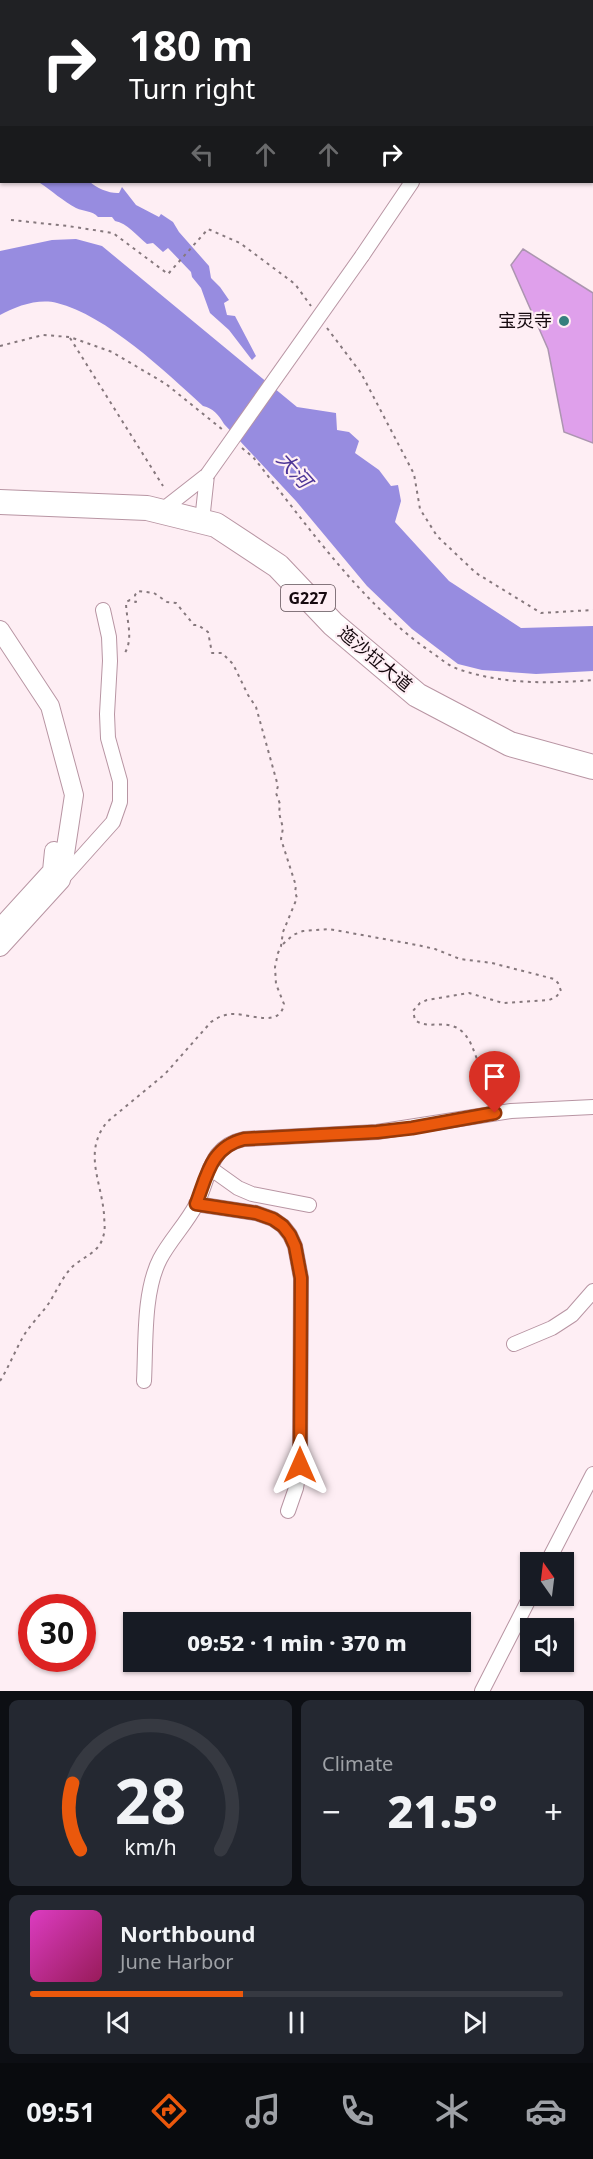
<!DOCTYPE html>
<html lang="en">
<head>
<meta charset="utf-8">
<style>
	:root { --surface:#171b24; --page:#242831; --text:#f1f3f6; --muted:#9ea1a6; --line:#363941; --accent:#ea580c }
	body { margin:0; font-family:"Noto Sans","Noto Sans SC",sans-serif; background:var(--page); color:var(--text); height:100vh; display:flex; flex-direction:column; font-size:22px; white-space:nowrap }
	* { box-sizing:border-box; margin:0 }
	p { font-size:20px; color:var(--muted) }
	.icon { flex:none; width:33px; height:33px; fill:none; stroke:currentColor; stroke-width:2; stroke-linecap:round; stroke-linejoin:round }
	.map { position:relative; height:1691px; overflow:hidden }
	.details { display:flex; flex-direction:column; gap:9px; padding:9px; background:#0d0f14; flex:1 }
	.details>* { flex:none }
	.banner { position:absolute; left:0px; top:0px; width:594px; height:183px; box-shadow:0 2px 4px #0004; background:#202124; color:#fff; overflow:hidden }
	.needle { width:39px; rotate:346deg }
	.controls { position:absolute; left:520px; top:1552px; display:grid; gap:12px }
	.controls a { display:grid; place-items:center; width:54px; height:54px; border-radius:0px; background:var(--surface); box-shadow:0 2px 4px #0004; font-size:30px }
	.speed { position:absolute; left:18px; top:1594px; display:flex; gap:12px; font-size:30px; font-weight:700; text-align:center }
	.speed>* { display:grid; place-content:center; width:78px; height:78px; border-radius:50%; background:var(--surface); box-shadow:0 2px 4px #0004; line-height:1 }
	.speed .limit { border:9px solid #d22; background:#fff; color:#111 }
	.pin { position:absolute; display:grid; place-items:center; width:51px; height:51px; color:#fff; margin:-62px -26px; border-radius:50% 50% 50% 0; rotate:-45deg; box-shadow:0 0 6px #0007 }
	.pin .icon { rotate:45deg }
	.me { position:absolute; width:66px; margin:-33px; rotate:0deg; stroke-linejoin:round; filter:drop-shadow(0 0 4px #0008) }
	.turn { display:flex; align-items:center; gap:21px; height:126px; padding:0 30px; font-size:27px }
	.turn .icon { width:78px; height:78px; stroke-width:2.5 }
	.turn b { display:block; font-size:42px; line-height:51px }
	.lanes { display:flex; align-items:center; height:57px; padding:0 30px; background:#0003; justify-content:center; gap:30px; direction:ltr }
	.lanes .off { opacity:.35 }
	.big { font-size:45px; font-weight:800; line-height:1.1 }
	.details .tile { flex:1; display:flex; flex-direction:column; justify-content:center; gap:9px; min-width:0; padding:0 21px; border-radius:9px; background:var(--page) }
	.details .dial { align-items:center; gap:0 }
	.dial svg { height:156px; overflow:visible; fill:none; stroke:var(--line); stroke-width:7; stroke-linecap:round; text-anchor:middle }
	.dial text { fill:var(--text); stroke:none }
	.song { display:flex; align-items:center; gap:18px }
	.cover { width:72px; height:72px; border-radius:9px; background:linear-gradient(135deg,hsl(310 70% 55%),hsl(330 70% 35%)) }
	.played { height:6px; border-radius:3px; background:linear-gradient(90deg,var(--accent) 40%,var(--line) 40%) }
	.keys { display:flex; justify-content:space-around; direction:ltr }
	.heat { display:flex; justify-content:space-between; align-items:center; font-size:33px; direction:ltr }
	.details .tiles { flex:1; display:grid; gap:9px; grid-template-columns:1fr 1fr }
	.tile:last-child { grid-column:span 2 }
	.trip { position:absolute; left:123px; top:1612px; width:348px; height:60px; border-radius:0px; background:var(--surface); box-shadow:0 2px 4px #0004; font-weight:800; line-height:60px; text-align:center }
	.tabs { display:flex; height:96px; justify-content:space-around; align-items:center; background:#090b0e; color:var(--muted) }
	.tabs .icon { width:42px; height:42px }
	.tabs .active { color:var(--accent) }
	.tabs b { font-size:27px; color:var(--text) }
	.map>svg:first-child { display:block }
	.water { fill:#978ce0 }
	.building { fill:#dfa0eb; stroke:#ac95b0; stroke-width:1.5 }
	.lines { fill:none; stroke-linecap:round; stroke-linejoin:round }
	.street-casing { stroke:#b895a3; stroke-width:16 }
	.secondary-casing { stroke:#b895a3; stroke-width:20 }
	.highway-casing { stroke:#b895a3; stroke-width:26 }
	.path { stroke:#86787d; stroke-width:2; stroke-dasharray:3 4.5; stroke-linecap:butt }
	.street { stroke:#fff; stroke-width:14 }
	.secondary { stroke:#fff; stroke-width:18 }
	.highway { stroke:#fff; stroke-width:24 }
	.street-bridge-casing { stroke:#b895a3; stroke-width:16; stroke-linecap:butt }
	.street-bridge { stroke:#fff; stroke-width:14 }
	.route-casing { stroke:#983908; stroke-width:15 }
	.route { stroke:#ea580c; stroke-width:10 }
	.poi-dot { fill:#367f7e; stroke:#feeef4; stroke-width:2 }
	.labels { text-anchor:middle; stroke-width:4.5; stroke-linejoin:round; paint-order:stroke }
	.shield { fill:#feeef4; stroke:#5c4e54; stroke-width:1.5 }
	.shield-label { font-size:16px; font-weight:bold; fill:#160a0f }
	.poi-label { font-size:18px; fill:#160a0f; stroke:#feeef4; text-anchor:end }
	.street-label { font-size:18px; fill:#160a0f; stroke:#feeef4 }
	.water-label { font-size:20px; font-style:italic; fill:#4d3597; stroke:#feeef4 }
</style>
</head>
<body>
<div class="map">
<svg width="593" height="1691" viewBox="0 0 593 1691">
	<rect width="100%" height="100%" fill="#feeef4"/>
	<!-- water -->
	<path class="water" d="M 41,182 L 90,182 C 96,188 111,194 119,193 L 122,187 L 136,205 L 159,217 L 161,214 L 173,222 L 179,232 L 209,266 L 211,278 L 220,287 L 229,300 L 224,303 L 227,315 L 235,316 L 256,356 L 252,360 L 229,330 L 210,313 L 201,288 L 192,277 L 191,272 L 168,248 L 163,252 L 153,243 L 147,244 C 137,236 127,223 115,221 L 112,217 L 98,217 C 92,210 84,212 76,208 C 63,201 52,191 40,183 Z
		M 76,239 L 102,246 L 297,407 L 336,413 L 337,430 L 349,432 L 359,441 L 355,453 L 379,470 L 391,486 L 398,485 L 401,501 L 395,522 L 449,581 L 521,628 L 593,626 L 593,671 L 536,674 L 482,670 L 458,664 L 412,629 L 367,586 L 296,501 L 224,424 C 219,415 213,408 203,406 C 166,372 106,315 57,303 C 39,298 16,306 0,315 L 0,251 L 52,240 Z"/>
	<!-- building -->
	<path class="building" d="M 523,249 L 593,293 L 593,443 L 564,432 L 548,349 L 511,265 Z"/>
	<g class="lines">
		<!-- street casing -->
		<g class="street-casing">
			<path id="street" d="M 592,29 L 593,29
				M 362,256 L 412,182
				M 161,511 L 207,475
				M 202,521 L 207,475
				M 61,880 L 113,822 L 120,802 L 120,781 L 108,738 L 107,714 L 110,661 L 109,637 L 103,610
				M 210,1168 L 238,1188 L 252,1194 L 309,1205
				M 196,1204 L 256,1213 L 273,1219 L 283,1226 L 290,1235 L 295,1246 L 301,1278 L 300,1465 L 296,1488 L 288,1511
				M 514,1344 L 552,1328 L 572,1315 L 593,1291
				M 144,1381 C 146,1344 143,1292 160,1259 C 170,1240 186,1224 196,1205 C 211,1177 207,1147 244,1139 L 377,1132 L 511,1111 L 593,1107
				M 547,1563 L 593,1474
				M 482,1691 L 531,1595"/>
		</g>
		<!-- secondary casing -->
		<g class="secondary-casing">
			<path id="secondary" d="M 0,630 L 50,706 L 74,795 L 61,880 L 0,947
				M 0,928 L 52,871 L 54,851"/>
		</g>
		<!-- highway casing -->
		<g class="highway-casing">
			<path id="highway" d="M 0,502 L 147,508 L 216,525 L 278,566 L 333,624 L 417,695 L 510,744 L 593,767"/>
		</g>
		<!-- path -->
		<path class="path" d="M 11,220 L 68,226 L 113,233 L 168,274 L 208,229 L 240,243 L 295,284 L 311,306
			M 327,328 L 361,373 L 414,474 L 420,509 L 437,536 L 476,573 L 541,613 L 593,610
			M 70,338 L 163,486
			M 0,346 L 43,335 L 70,337 L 112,352 L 166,384 L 223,430
			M 242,448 L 253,457 C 305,522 362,605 431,652 C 439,657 448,666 458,669 C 501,684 548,684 593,680
			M 283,944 L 293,935 L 303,931 L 329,929 L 417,945 L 435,949 L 460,959 L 492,963 L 554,979 L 558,983 L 561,991 L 556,997 L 549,1000 L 503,1003 L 469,993 L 427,1000 L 420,1003 L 413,1011 L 415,1020 C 426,1029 442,1021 455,1027 C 471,1034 473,1052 480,1066 C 487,1078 498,1088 505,1100
			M 0,1381 C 10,1365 16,1348 26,1332 C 33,1322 42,1313 49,1303 C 56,1292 62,1278 71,1268 C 82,1257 99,1253 103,1237 C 106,1229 104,1221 104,1214 C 101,1180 83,1152 107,1122 L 165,1074 L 211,1022 C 218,1017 225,1014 234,1014 C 251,1014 280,1028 284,1004 L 276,984 L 275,967 L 278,953 L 281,946 L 283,932 L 297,898 L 295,892 L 296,886 L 281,839 L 283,828 L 279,813 L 280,804 L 276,793 L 278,786 L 256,707 L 248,695 L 233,664 L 222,653 L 212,653 L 208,632 L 198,625 L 194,625 L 176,603 L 167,602 L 154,593 L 138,591 L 135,595 L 136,602 L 130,600 L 126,602 C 126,621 135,639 123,656"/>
		<!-- street -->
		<use href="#street" class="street"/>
		<!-- secondary -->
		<use href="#secondary" class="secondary"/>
		<!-- highway -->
		<use href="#highway" class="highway"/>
		<!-- street-bridge casing -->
		<g class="street-bridge-casing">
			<path id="street-bridge" d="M 207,475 L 362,256"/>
		</g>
		<!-- street-bridge -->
		<use href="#street-bridge" class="street-bridge"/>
	</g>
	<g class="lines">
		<!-- route casing -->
		<g class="route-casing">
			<path id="route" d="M 300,1465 L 301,1278 L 295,1246 L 290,1235 L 283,1226 L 273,1219 L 256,1213 L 196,1204 C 207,1175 211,1147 244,1139 L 377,1132 L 412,1128 L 495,1113"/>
		</g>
		<!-- route -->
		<use href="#route" class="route"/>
	</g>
	<!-- markers -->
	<circle class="poi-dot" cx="564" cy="321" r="6"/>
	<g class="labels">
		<!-- shield labels -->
		<rect class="shield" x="281" y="585" width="54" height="26" rx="4.5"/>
		<g class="shield-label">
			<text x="308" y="604">G227</text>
		</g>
		<!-- poi labels -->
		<g class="poi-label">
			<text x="552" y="327">宝灵寺</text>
		</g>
		<!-- street labels -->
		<g class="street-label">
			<text transform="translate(375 659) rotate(40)" y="6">迤沙拉大道</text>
		</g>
		<!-- water labels -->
		<g class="water-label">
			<text transform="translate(294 470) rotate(48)" y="7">大河</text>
		</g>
	</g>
</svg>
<div class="controls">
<a><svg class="needle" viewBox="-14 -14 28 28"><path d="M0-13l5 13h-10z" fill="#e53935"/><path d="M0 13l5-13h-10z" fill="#9ea1a6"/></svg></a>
<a><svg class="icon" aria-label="sound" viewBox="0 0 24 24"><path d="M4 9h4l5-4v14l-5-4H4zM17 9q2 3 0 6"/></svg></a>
</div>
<div class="speed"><div class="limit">30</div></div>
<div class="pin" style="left:495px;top:1113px;background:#d93025"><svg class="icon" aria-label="arrive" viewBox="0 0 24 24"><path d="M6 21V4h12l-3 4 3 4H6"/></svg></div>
<svg class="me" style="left:300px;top:1465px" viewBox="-20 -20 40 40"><path d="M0-17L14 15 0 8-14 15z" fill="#ea580c" stroke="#fff" stroke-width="4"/></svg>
<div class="trip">09:52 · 1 min · 370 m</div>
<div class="banner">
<div class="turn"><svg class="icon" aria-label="right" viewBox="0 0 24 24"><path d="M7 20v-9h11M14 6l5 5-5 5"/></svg><div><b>180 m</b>Turn right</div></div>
<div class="lanes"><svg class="icon off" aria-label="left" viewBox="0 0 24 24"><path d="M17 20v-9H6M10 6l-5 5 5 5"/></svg><svg class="icon off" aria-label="ahead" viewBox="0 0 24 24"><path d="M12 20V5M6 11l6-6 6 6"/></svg><svg class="icon off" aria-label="ahead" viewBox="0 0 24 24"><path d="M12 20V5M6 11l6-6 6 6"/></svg><svg class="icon" aria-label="right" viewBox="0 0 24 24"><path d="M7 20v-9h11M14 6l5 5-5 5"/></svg></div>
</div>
</div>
<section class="details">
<div class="tiles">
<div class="tile dial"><svg viewBox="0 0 100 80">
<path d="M14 69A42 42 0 1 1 86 69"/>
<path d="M14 69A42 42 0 0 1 10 35" stroke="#ea580c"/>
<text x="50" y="56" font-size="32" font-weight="700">28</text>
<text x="50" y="72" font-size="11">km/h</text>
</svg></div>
<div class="tile"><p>Climate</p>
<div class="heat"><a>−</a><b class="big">21.5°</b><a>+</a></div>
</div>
<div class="tile">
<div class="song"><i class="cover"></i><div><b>Northbound</b><p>June Harbor</p></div></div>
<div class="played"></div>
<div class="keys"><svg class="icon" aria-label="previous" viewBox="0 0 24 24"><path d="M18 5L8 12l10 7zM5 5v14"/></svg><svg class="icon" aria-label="pause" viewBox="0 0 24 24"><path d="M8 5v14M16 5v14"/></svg><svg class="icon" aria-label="next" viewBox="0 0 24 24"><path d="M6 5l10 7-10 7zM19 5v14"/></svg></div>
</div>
</div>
</section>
<nav class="tabs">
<b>09:51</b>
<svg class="icon active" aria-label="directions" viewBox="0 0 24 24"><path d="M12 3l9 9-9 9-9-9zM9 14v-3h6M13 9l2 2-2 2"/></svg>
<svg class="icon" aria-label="music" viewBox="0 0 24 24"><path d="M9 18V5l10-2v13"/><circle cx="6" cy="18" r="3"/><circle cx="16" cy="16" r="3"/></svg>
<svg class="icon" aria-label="phone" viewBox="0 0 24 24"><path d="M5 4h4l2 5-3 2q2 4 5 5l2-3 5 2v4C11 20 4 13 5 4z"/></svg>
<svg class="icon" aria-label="climate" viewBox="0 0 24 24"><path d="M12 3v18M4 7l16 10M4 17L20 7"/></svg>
<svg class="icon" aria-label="car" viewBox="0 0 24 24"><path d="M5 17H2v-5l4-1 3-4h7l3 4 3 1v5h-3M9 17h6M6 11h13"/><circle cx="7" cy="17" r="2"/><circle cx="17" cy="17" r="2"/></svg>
</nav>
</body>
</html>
